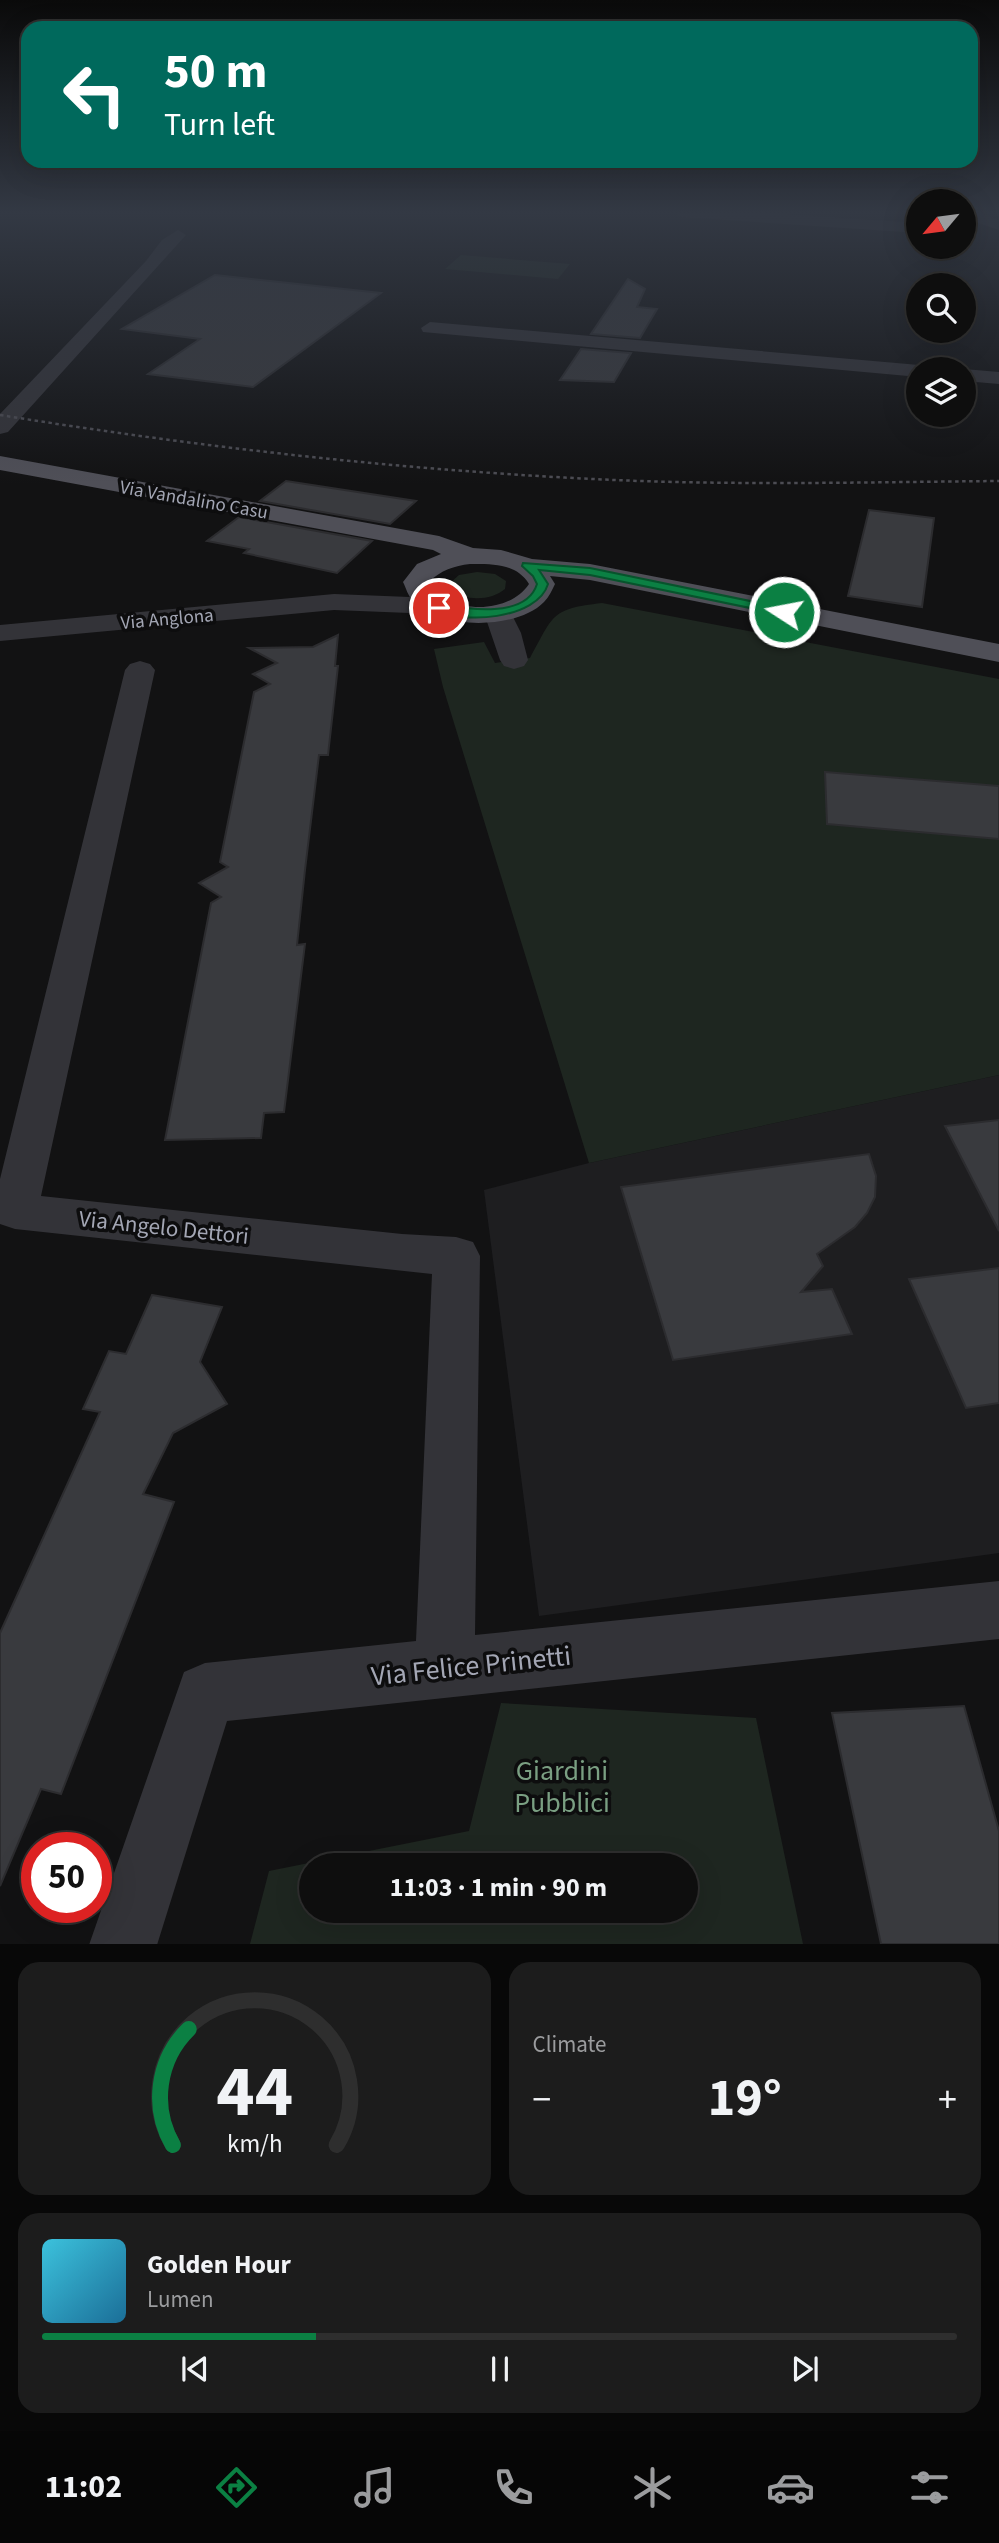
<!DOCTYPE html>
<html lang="en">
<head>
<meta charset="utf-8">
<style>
	:root { --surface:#0e0e0e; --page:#1c1c1c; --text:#f1f3f6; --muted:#9b9c9e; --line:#2e2e2e; --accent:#0b8043 }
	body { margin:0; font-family:"Source Sans 3",sans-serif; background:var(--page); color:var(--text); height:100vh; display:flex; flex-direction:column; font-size:26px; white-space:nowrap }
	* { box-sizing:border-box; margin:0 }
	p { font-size:23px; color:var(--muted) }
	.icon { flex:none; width:38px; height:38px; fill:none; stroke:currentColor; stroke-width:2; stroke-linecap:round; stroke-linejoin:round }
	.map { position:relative; height:1944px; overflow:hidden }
	.sheet { display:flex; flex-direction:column; gap:18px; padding:18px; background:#080808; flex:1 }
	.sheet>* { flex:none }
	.top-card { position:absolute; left:21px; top:21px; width:957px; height:147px; border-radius:21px; box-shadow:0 7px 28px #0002,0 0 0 2px var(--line); background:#00695c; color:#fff; overflow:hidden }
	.needle { width:46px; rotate:241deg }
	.tools { position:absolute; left:906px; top:189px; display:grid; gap:14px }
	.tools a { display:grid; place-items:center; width:70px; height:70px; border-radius:50%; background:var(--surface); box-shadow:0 7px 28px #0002,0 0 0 2px var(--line); font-size:35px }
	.speed { position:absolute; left:21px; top:1832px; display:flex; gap:14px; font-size:35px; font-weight:700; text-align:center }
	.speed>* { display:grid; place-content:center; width:91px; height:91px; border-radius:50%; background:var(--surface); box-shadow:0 7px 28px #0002,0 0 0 2px var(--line); line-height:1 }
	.speed .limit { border:10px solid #d22; background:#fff; color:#111 }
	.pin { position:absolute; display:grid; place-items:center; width:60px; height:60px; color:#fff; margin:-30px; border:4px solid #fff; border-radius:50%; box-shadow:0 2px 7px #0007 }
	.me { position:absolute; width:77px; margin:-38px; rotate:281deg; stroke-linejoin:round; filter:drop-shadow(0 0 5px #0008) }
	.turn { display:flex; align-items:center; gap:24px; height:147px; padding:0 28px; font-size:32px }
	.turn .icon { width:91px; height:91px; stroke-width:2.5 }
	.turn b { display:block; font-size:49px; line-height:60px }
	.big { font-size:52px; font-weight:700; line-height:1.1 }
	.sheet .widget { flex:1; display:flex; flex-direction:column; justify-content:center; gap:10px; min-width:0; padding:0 24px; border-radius:21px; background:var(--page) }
	.sheet .dial { align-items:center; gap:0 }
	.dial svg { height:182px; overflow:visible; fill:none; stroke:var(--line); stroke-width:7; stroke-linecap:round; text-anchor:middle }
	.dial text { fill:var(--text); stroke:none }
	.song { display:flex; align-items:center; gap:21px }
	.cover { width:84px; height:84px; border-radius:10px; background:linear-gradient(135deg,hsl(190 70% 55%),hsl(200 70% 35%)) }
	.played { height:7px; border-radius:4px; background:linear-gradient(90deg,var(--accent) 30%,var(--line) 30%) }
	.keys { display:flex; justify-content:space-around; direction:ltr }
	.heat { display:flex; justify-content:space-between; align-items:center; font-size:38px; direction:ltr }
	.sheet .tiles { flex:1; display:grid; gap:18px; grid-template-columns:1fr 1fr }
	.widget:last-child { grid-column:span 2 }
	.trip { position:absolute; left:299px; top:1853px; width:399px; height:70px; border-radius:35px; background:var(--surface); box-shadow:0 7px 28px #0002,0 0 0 2px var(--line); font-weight:700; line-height:70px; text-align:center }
	.tabs { display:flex; height:112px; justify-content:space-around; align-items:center; background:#060606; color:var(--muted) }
	.tabs .icon { width:49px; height:49px }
	.tabs .current { color:var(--accent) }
	.tabs b { font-size:32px; color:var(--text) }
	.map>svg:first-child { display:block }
	.built { fill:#1e1e20 }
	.green { fill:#1e2620; fill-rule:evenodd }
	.building { fill:#393a3e; stroke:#2c2c2f; stroke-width:2 }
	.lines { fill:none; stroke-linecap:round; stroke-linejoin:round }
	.minor { fill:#333338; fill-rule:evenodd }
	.major { fill:#4f4f57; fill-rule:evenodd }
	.rail { stroke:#4c4c53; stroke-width:2.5; stroke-dasharray:3.5 3.5; stroke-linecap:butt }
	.route { fill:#0b8043; stroke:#07532c; stroke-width:2 }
	.labels { text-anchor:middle; stroke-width:7; stroke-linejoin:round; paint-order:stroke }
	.far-street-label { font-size:19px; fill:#a3a6b4; stroke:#0d0d0e }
	.street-label { font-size:23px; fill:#a3a6b4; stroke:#0d0d0e }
	.near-street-label { font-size:28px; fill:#a3a6b4; stroke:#0d0d0e }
	.near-park-label { font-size:28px; fill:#7a9f82; stroke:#0d0d0e }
</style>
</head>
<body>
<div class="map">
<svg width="999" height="1945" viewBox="0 0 999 1945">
	<rect width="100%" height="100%" fill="#121213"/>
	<!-- built -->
	<path class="built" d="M 999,1075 L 999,1553 L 539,1616 L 484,1190 L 589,1163 Z"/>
	<!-- green -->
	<path class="green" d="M 461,255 L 570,264 L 558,279 L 445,269 Z
		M 477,572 L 495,574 L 506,581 L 505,589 C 491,601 463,602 450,588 L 450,583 L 459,575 Z
		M 602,603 L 999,679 L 999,1075 L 589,1163 L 443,687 L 434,649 L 484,642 L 495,663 L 530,658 C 554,615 550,609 602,603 Z
		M 501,1703 L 756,1718 L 803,1944 L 250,1944 L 269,1871 L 469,1831 ZM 312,1866 L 686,1866 L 686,1911 L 312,1911 Z"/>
	<!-- building -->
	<path class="building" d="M 215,275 L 381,293 L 253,387 L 148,374 L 200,339 L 122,329 Z
		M 628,279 L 645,289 L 637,307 L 657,309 L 640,338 L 591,334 Z
		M 581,349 L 631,353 L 614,382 L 560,380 Z
		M 286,481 L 416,501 L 390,524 L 260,501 Z
		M 869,510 L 934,518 L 922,607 L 848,596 Z
		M 239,517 L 372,541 L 337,573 L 244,553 L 249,549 L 207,541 Z
		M 338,635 L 335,666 L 338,666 L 328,755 L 319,755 L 305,870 L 297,945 L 305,944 L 284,1112 L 264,1113 L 261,1138 L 165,1140 L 211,903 L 221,897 L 199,883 L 228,867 L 220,862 L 254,692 L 270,684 L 253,674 L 277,663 L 249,648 L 313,647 Z
		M 825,772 L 999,786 L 999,839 L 827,824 Z
		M 999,1120 L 999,1231 L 945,1126 Z
		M 869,1154 L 876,1176 L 875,1197 L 867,1213 L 855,1227 L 817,1254 L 823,1266 L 801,1292 L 832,1289 L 852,1334 L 673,1360 L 621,1187 Z
		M 999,1268 L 999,1403 L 966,1408 L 909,1279 Z
		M 152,1295 L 222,1307 L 200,1362 L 227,1404 L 173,1433 L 143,1494 L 174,1502 L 61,1794 L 41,1789 L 0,1886 L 0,1633 L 100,1412 L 83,1409 L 109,1351 L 126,1354 Z
		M 964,1706 L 999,1831 L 999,1944 L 881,1944 L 832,1713 Z"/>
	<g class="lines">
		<!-- minor -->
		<path class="minor" d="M 674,212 L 749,212 L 919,223 L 919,233 L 682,217 Z
			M 964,212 L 976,212 L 999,220 L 999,230 L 964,218 Z
			M 178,230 L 186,235 L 8,432 L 0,434 L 0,414 L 146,261 L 162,240 Z
			M 430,322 L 919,365 L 928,369 L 919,369 L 919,377 L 423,332 L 421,328 Z
			M 963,369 L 964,369 L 999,372 L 999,384 L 964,381 Z
			M 334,594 L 435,598 L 445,600 L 449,606 L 445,612 L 435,614 L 334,610 L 0,641 L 0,625 Z
			M 498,605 L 508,607 L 521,633 L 528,660 L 524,666 L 514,669 L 504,666 L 500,660 L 484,613 L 488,607 Z
			M 140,661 L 150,664 L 155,670 L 41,1196 L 402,1234 L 456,1237 L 473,1242 L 480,1256 L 475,1635 L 999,1581 L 999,1639 L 227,1721 L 157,1945 L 89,1945 L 184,1672 L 205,1663 L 416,1641 L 432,1274 L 15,1229 L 0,1224 L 0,1179 L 125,670 L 130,664 Z"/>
		<!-- major -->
		<path class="major" d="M 0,456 L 439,536 L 473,548 L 501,550 L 532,559 L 590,564 L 999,644 L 999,662 L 590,580 L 550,576 L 555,584 C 552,590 549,597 544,602 C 517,630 439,630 413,601 C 408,596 406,588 403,582 L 417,564 L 441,554 L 433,550 L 0,470 ZM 470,564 C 492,564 516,563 529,584 C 509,615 447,615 429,582 C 441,570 454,566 470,564 Z"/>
		<!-- rail -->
		<path class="rail" d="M 0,415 C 212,449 425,473 640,481 C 760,485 879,482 999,481"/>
	</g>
	<!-- sky -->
	<linearGradient id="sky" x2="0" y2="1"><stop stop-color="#0a0a0a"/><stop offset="0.44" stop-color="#333944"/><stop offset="1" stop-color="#333944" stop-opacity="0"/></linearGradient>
	<rect width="999" height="484" fill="url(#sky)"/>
	<!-- route -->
	<path class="route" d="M 523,563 L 590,568 L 784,608 L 790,612 L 784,615 L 590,575 L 539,570 L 548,584 C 538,619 460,626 434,608 L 439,604 C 467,609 526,619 537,584 L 533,576 L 522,566 Z"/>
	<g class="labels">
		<!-- far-street labels -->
		<g class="far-street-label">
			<text transform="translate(194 499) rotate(10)" y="7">Via Vandalino Casu</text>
			<text transform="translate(167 618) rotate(-5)" y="7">Via Anglona</text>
		</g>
		<!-- street labels -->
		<g class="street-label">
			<text transform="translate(164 1227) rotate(6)" y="8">Via Angelo Dettori</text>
		</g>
		<!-- near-street labels -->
		<g class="near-street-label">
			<text transform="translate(471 1665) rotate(-6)" y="10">Via Felice Prinetti</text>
		</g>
		<!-- near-park labels -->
		<g class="near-park-label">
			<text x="562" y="1780">Giardini<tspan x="562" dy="32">Pubblici</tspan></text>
		</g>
	</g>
</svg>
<div class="tools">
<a><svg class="needle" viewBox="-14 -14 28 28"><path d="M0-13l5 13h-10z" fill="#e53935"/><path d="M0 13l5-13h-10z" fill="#9b9c9e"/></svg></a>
<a><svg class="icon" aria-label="search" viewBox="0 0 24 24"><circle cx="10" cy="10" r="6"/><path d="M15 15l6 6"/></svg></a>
<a><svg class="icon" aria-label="layers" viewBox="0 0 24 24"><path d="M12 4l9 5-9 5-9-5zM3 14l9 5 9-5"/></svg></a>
</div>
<div class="speed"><div class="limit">50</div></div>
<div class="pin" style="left:439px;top:608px;background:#d93025"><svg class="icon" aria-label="arrive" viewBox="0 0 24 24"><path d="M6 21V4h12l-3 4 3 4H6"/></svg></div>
<svg class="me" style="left:784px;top:612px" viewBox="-20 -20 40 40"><circle r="17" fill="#0b8043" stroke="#fff" stroke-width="3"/><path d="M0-11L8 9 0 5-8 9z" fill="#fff"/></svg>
<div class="trip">11:03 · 1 min · 90 m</div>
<div class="top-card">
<div class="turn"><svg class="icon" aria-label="left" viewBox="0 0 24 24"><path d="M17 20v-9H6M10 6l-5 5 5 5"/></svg><div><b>50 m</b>Turn left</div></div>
</div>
</div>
<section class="sheet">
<div class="tiles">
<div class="widget dial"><svg viewBox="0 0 100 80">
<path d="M14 69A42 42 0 1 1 86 69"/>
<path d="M14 69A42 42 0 0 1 21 18" stroke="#0b8043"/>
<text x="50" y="56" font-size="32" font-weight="700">44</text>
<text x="50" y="72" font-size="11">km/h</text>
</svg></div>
<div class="widget"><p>Climate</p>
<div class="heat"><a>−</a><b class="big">19°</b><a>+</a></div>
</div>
<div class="widget">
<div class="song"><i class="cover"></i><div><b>Golden Hour</b><p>Lumen</p></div></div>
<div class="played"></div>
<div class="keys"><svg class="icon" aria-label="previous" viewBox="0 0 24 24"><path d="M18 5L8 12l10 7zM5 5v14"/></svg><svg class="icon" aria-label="pause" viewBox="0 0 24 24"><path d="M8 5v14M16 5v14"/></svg><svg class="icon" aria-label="next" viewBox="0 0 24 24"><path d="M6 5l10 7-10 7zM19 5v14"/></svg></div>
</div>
</div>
</section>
<nav class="tabs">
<b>11:02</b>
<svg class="icon current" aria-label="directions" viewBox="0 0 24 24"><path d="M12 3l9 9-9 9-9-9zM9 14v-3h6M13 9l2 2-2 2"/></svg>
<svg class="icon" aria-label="music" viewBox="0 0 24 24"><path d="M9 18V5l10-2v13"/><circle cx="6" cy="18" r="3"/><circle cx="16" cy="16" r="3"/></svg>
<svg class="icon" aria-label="phone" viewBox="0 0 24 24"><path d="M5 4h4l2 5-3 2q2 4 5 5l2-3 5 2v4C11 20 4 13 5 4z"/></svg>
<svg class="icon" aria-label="climate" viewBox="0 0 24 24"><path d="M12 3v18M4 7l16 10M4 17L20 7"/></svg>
<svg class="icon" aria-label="car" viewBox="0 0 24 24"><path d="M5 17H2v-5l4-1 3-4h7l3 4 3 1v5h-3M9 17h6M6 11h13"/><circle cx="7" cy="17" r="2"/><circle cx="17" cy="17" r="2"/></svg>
<svg class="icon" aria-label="filters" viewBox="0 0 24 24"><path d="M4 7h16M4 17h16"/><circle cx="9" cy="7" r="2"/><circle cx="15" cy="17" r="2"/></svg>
</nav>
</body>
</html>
